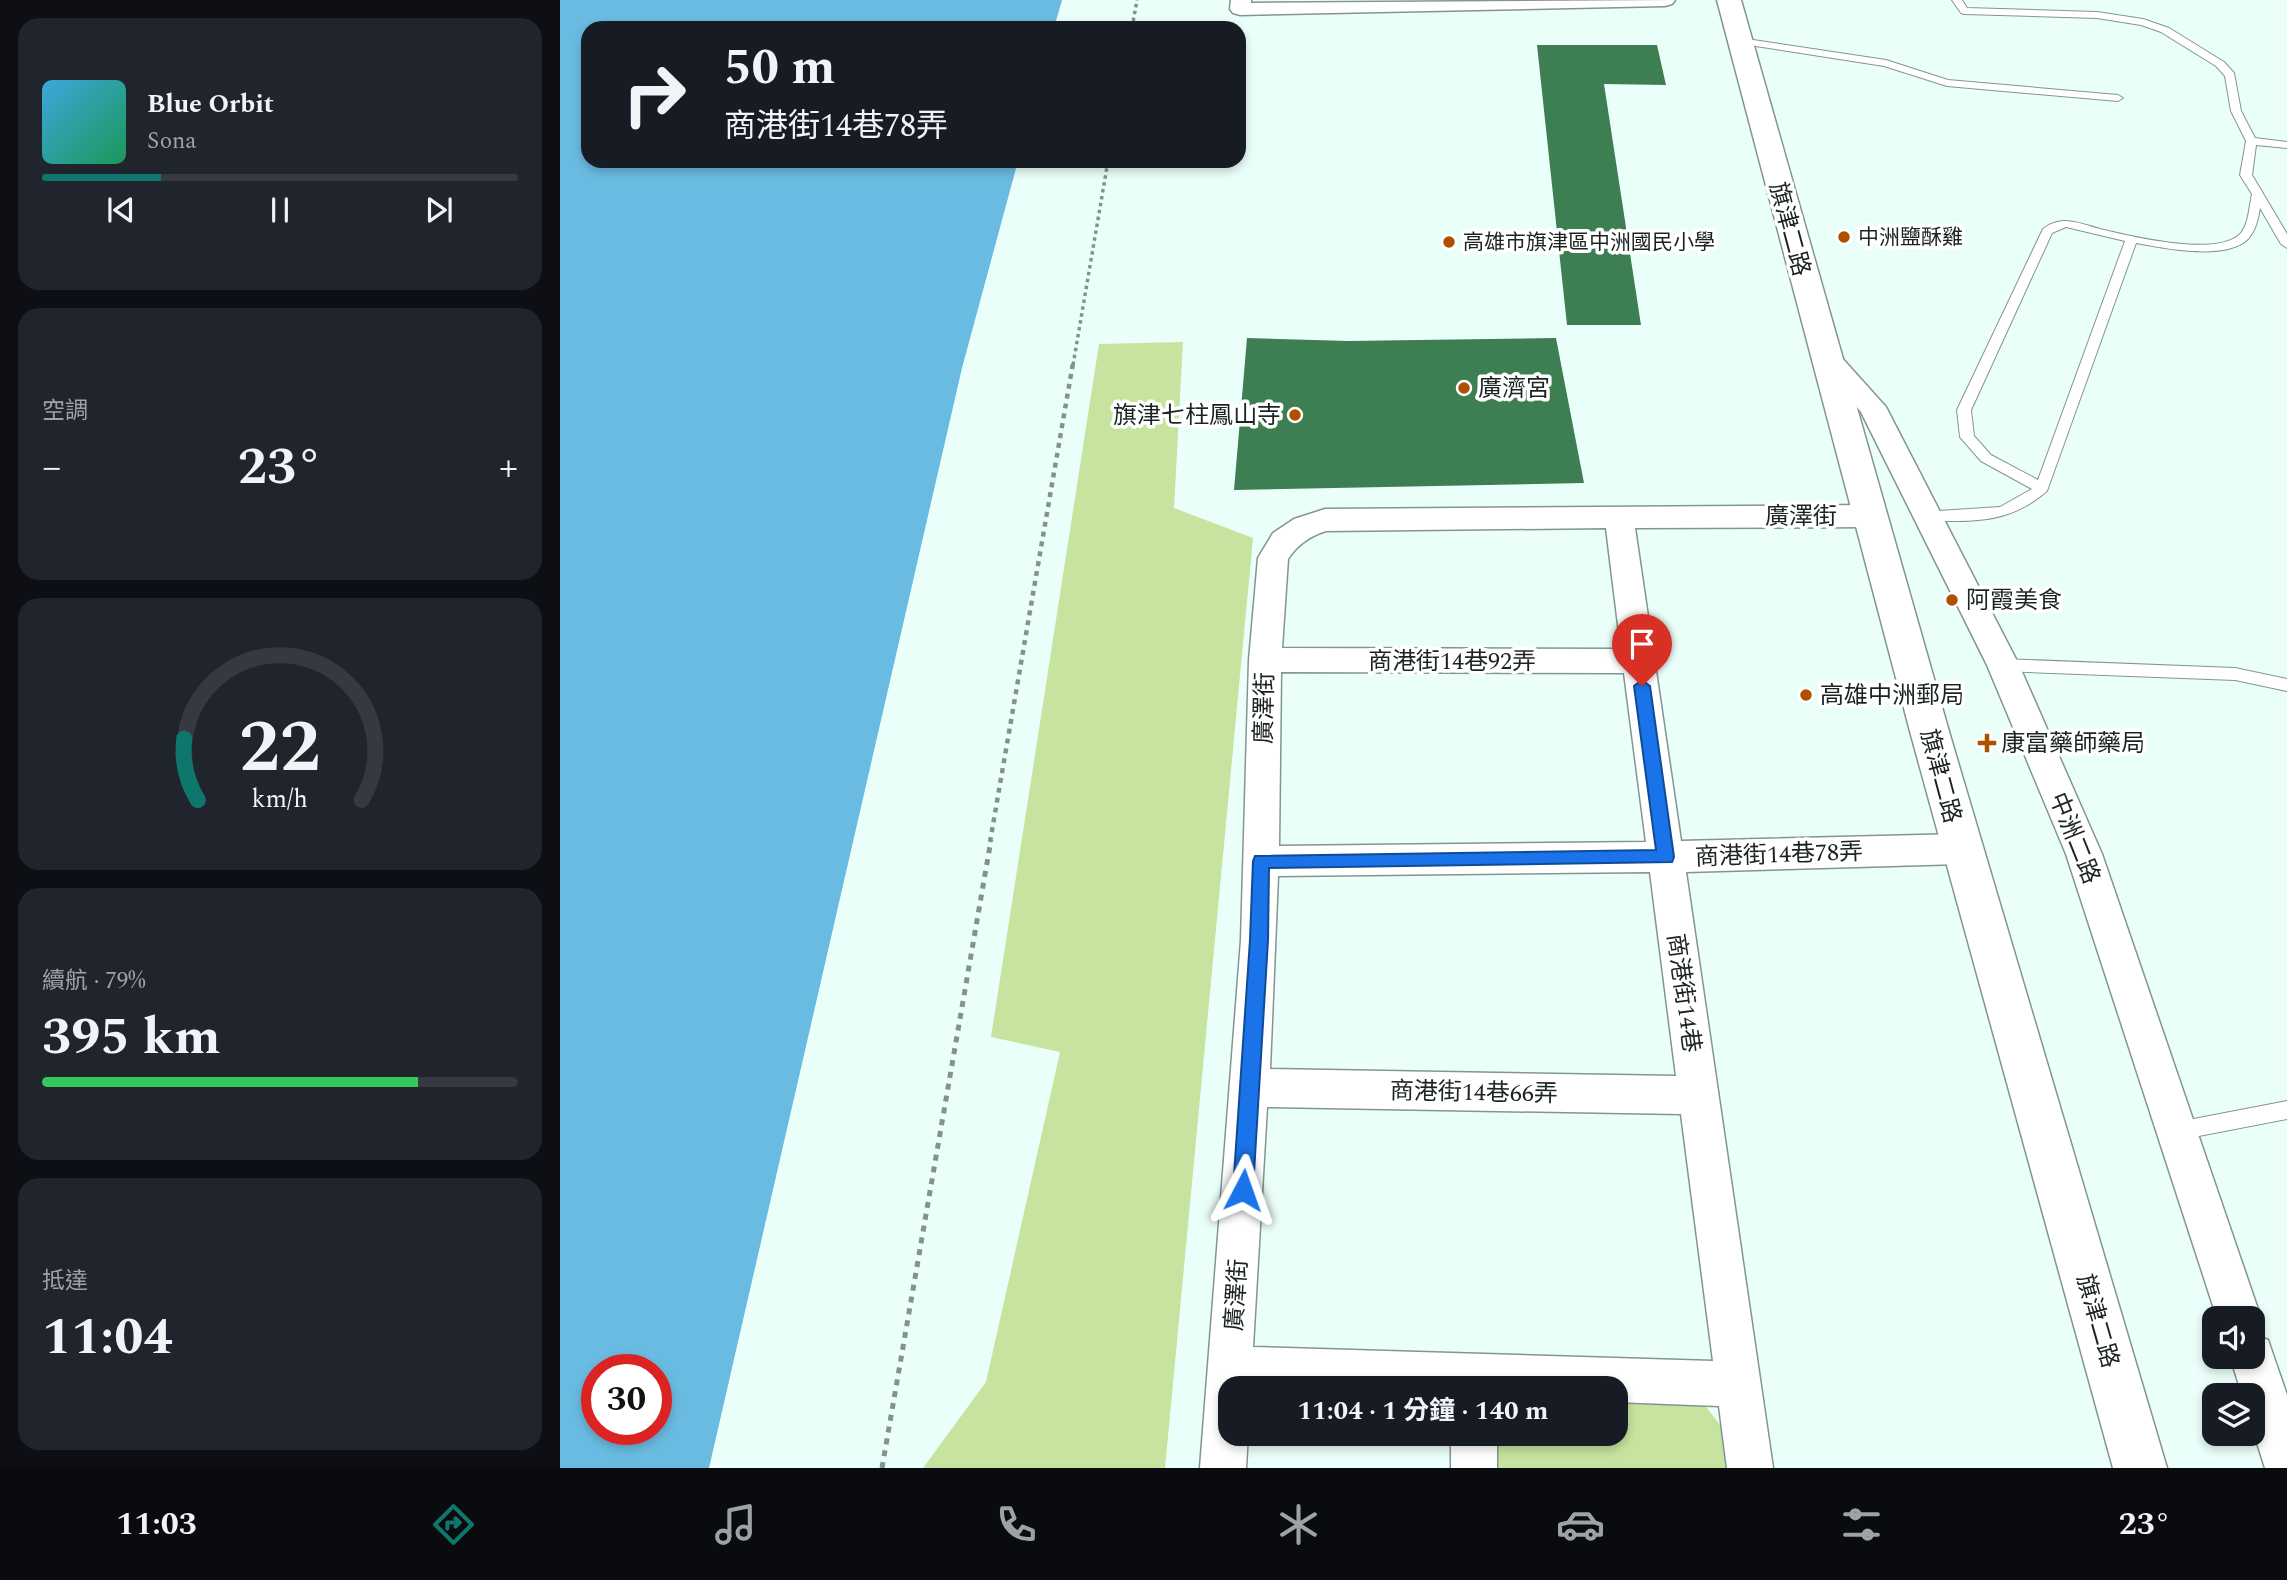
<!DOCTYPE html>
<html lang="zh-TW">
<head>
<meta charset="utf-8">
<style>
	:root { --surface:#171b24; --page:#20242c; --text:#f1f3f6; --muted:#9ea1a6; --line:#363941; --accent:#0f766e }
	body { margin:0; font-family:Spectral,"Noto Sans TC",serif; background:var(--page); color:var(--text); height:100vh; display:flex; flex-direction:column; font-size:26px; white-space:nowrap }
	* { box-sizing:border-box; margin:0 }
	p { font-size:23px; color:var(--muted) }
	.icon { flex:none; width:38px; height:38px; fill:none; stroke:currentColor; stroke-width:2; stroke-linecap:round; stroke-linejoin:round }
	.map { position:relative; flex:1; overflow:hidden }
	.drawer { display:flex; flex-direction:column; gap:18px; padding:18px; background:#0d0f14; width:560px }
	.drawer>* { flex:none }
	.top-card { position:absolute; left:21px; top:21px; width:665px; height:147px; border-radius:21px; box-shadow:0 4px 10px #0003; background:#171b24; color:var(--text); overflow:hidden }
	.tools { position:absolute; left:1642px; top:1306px; display:grid; gap:14px }
	.tools a { display:grid; place-items:center; width:63px; height:63px; border-radius:14px; background:var(--surface); box-shadow:0 4px 10px #0003; font-size:35px }
	.speed { position:absolute; left:21px; top:1354px; display:flex; gap:14px; font-size:35px; font-weight:700; text-align:center }
	.speed>* { display:grid; place-content:center; width:91px; height:91px; border-radius:50%; background:var(--surface); box-shadow:0 4px 10px #0003; line-height:1 }
	.speed .limit { border:10px solid #d22; background:#fff; color:#111 }
	.pin { position:absolute; display:grid; place-items:center; width:60px; height:60px; color:#fff; margin:-72px -30px; border-radius:50% 50% 50% 0; rotate:-45deg; box-shadow:0 0 7px #0007 }
	.pin .icon { rotate:45deg }
	.me { position:absolute; width:77px; margin:-38px; rotate:4deg; stroke-linejoin:round; filter:drop-shadow(0 0 5px #0008) }
	.turn { display:flex; align-items:center; gap:24px; height:147px; padding:0 28px; font-size:32px }
	.turn .icon { width:91px; height:91px; stroke-width:2.5 }
	.turn b { display:block; font-size:49px; line-height:60px }
	.big { font-size:52px; font-weight:700; line-height:1.1 }
	.drawer .widget { flex:1; display:flex; flex-direction:column; justify-content:center; gap:10px; min-width:0; padding:0 24px; border-radius:21px; background:var(--page) }
	.drawer .dial { align-items:center; gap:0 }
	.dial svg { height:182px; overflow:visible; fill:none; stroke:var(--line); stroke-width:7; stroke-linecap:round; text-anchor:middle }
	.dial text { fill:var(--text); stroke:none }
	.song { display:flex; align-items:center; gap:21px }
	.cover { width:84px; height:84px; border-radius:10px; background:linear-gradient(135deg,hsl(200 70% 55%),hsl(150 70% 35%)) }
	.played { height:7px; border-radius:4px; background:linear-gradient(90deg,var(--accent) 25%,var(--line) 25%) }
	.keys { display:flex; justify-content:space-around; direction:ltr }
	.heat { display:flex; justify-content:space-between; align-items:center; font-size:38px; direction:ltr }
	.charge { height:10px; border-radius:5px; background:linear-gradient(90deg,#34c759 79%,var(--line) 0) }
	.trip { position:absolute; left:658px; top:1376px; width:410px; height:70px; border-radius:21px; background:var(--surface); box-shadow:0 4px 10px #0003; font-weight:700; line-height:70px; text-align:center }
	.dock { display:flex; height:112px; justify-content:space-around; align-items:center; background:#090b0e; color:var(--muted) }
	.dock .icon { width:49px; height:49px }
	.dock .selected { color:var(--accent) }
	.dock b { font-size:32px; color:var(--text) }
	main { display:flex; flex:1; min-height:0 }
	.map>svg:first-child { display:block }
	.green { fill:#c6e39f }
	.water { fill:#6abbe1; fill-rule:evenodd }
	.building { fill:#3d7e52 }
	.lines { fill:none; stroke-linecap:round; stroke-linejoin:round }
	.service-casing { stroke:#839591; stroke-width:2 }
	.minor-casing { stroke:#839591; stroke-width:3 }
	.tertiary-casing { stroke:#839591; stroke-width:3 }
	.path-far2 { stroke:#84928f; stroke-width:3.5; stroke-dasharray:3.5 3.5; stroke-linecap:butt }
	.path-far1 { stroke:#84928f; stroke-width:4.5; stroke-dasharray:5 5; stroke-linecap:butt }
	.path { stroke:#84928f; stroke-width:5; stroke-dasharray:6 6; stroke-linecap:butt }
	.service { fill:#fff; fill-rule:evenodd }
	.minor { fill:#fff; fill-rule:evenodd }
	.tertiary { fill:#fff; fill-rule:evenodd }
	.route { fill:#1a73e8; stroke:#114b97; stroke-width:2 }
	.poi-dot { fill:#af5000; stroke:#fff; stroke-width:2.5 }
	.labels { text-anchor:middle; stroke-width:7; stroke-linejoin:round; paint-order:stroke }
	.far-poi-label { font-size:21px; fill:#1c2422; stroke:#fff; text-anchor:start }
	.street-label { font-size:24px; fill:#1c2422; stroke:#fff }
	.poi-label { font-size:24px; fill:#1c2422; stroke:#fff; text-anchor:start }
</style>
</head>
<body>
<main>
<section class="drawer">
<div class="widget">
<div class="song"><i class="cover"></i><div><b>Blue Orbit</b><p>Sona</p></div></div>
<div class="played"></div>
<div class="keys"><svg class="icon" aria-label="previous" viewBox="0 0 24 24"><path d="M18 5L8 12l10 7zM5 5v14"/></svg><svg class="icon" aria-label="pause" viewBox="0 0 24 24"><path d="M8 5v14M16 5v14"/></svg><svg class="icon" aria-label="next" viewBox="0 0 24 24"><path d="M6 5l10 7-10 7zM19 5v14"/></svg></div>
</div>
<div class="widget"><p>空調</p>
<div class="heat"><a>−</a><b class="big">23°</b><a>+</a></div>
</div>
<div class="widget dial"><svg viewBox="0 0 100 80">
<path d="M14 69A42 42 0 1 1 86 69"/>
<path d="M14 69A42 42 0 0 1 8 42" stroke="#0f766e"/>
<text x="50" y="56" font-size="32" font-weight="700">22</text>
<text x="50" y="72" font-size="11">km/h</text>
</svg></div>
<div class="widget"><p>續航 · 79%</p><b class="big">395 km</b><div class="charge"></div></div>
<div class="widget"><p>抵達</p><b class="big">11:04</b></div>
</section>
<div class="map">
<svg width="1727" height="1468" viewBox="0 0 1727 1468">
	<rect width="100%" height="100%" fill="#ebfffa"/>
	<!-- green -->
	<path class="green" d="M 623,342 L 614,508 L 693,538 L 605,1468 L 363,1468 L 426,1382 L 500,1052 L 431,1037 L 539,344 Z
		M 1055,1401 L 1144,1404 L 1164,1430 L 1168,1468 L 935,1468 L 935,1433 L 1055,1433 Z"/>
	<!-- water -->
	<path class="water" d="M 0,0 L 502,0 L 494,28 L 28,28 L 28,161 L 458,161 L 402,368 L 149,1468 L 0,1468 ZM 37,1370 L 96,1370 L 96,1430 L 37,1430 Z"/>
	<!-- building -->
	<path class="building" d="M 977,45 L 1097,45 L 1106,85 L 1044,84 L 1081,325 L 1007,325 Z
		M 687,338 L 788,341 L 996,338 L 1024,483 L 674,490 Z"/>
	<g class="lines">
		<!-- service casing -->
		<g class="service-casing">
			<path id="service" d="M 1392,0 L 1402,0 L 1407,8 L 1537,12 L 1583,19 L 1609,28 L 1664,62 L 1674,73 L 1681,111 L 1695,138 L 1727,142 L 1727,148 L 1696,145 L 1692,175 L 1727,234 L 1727,248 L 1721,244 L 1700,208 C 1698,219 1696,230 1688,239 C 1666,261 1603,248 1576,243 L 1487,491 C 1449,524 1415,521 1368,521 L 1363,520 L 1361,516 L 1363,512 L 1440,507 L 1472,489 L 1421,461 L 1400,437 L 1397,410 L 1483,229 C 1489,224 1495,222 1503,221 C 1514,220 1529,226 1540,229 C 1570,236 1654,257 1679,235 C 1689,226 1689,206 1692,194 L 1680,175 L 1686,141 L 1671,111 L 1665,76 L 1656,66 L 1601,32 L 1581,25 L 1537,18 L 1404,14 L 1401,13 ZM 1506,227 L 1565,241 L 1478,480 L 1431,455 L 1414,436 L 1411,410 L 1492,233 Z
				M 1180,38 L 1326,60 L 1388,80 L 1558,95 L 1563,98 L 1558,101 L 1387,86 L 1324,66 L 1176,43 L 1176,39 Z
				M 1443,659 L 1675,668 L 1727,679 L 1727,691 L 1675,680 L 1443,671 L 1435,665 Z
				M 1727,1101 L 1727,1119 L 1618,1140 L 1611,1138 L 1608,1131 L 1611,1124 L 1618,1122 Z"/>
		</g>
		<!-- minor casing -->
		<g class="minor-casing">
			<path id="minor" d="M 671,0 L 691,0 L 691,3 L 1115,0 L 1112,4 L 1105,6 L 680,15 L 673,13 L 670,9 Z
				M 1264,345 L 1273,348 L 1326,407 L 1459,665 L 1542,854 L 1701,1318 L 1693,1334 L 1708,1340 L 1727,1395 L 1727,1468 L 1705,1468 L 1704,1465 L 1692,1427 L 1692,1395 L 1682,1395 L 1670,1356 L 1692,1356 L 1692,1318 L 1657,1318 L 1506,854 L 1427,665 L 1301,412 L 1251,354 L 1255,348 Z
				M 1309,505 L 1319,509 L 1324,516 L 1319,523 L 1309,527 L 1075,528 L 1121,841 L 1401,834 L 1413,838 L 1419,849 L 1413,860 L 1401,864 L 1126,872 L 1213,1468 L 1167,1468 L 1159,1406 L 1055,1402 L 1055,1388 L 670,1388 L 670,1433 L 688,1433 L 686,1468 L 640,1468 L 681,940 L 689,660 L 698,558 L 713,533 L 734,519 L 765,509 ZM 1046,528 L 1061,649 L 722,648 L 728,559 C 737,545 750,536 766,531 ZM 721,672 L 1064,673 L 1086,842 L 719,846 ZM 1090,872 L 1116,1076 L 710,1069 L 718,876 ZM 707,1107 L 1121,1114 L 1153,1361 L 693,1347 Z
				M 891,1433 L 937,1433 L 937,1468 L 891,1468 Z"/>
		</g>
		<!-- tertiary casing -->
		<g class="tertiary-casing">
			<path id="tertiary" d="M 1157,0 L 1181,0 L 1390,735 L 1607,1468 L 1553,1468 L 1351,735 Z"/>
		</g>
		<!-- path-far2 -->
		<path class="path-far2" d="M 572,28 L 577,0
			M 513,365 L 548,161"/>
		<!-- path-far1 -->
		<path class="path-far1" d="M 430,842 L 513,363"/>
		<!-- path -->
		<path class="path" d="M 322,1468 L 431,840"/>
		<!-- service -->
		<use href="#service" class="service"/>
		<!-- minor -->
		<use href="#minor" class="minor"/>
		<!-- tertiary -->
		<use href="#tertiary" class="tertiary"/>
	</g>
	<!-- route -->
	<path class="route" d="M 1082,680 L 1090,686 L 1114,857 L 1112,862 L 709,868 L 708,940 L 693,1190 L 690,1197 L 683,1200 L 676,1197 L 673,1190 L 690,940 L 693,861 L 695,856 L 1096,850 L 1074,686 Z"/>
	<!-- markers -->
	<g class="poi-dot">
		<circle cx="1284" cy="237" r="7"/>
		<circle cx="889" cy="242" r="7"/>
		<circle cx="904" cy="388" r="7"/>
		<circle cx="735" cy="415" r="7"/>
		<circle cx="1392" cy="600" r="7"/>
		<circle cx="1246" cy="695" r="7"/>
		<path d="M1423.5 732.5h7v7h7v7h-7v7h-7v-7h-7v-7h7z"/>
	</g>
	<g class="labels">
		<!-- far-poi labels -->
		<g class="far-poi-label">
			<text x="1298" y="244">中洲鹽酥雞</text>
			<text x="903" y="249">高雄市旗津區中洲國民小學</text>
		</g>
		<!-- street labels -->
		<g class="street-label">
			<text transform="translate(1230 229) rotate(75)" y="8">旗津二路</text>
			<text x="1241" y="524">廣澤街</text>
			<text x="892" y="669">商港街14巷92弄</text>
			<text transform="translate(704 708) rotate(-89)" y="8">廣澤街</text>
			<text transform="translate(1381 776) rotate(75)" y="8">旗津二路</text>
			<text transform="translate(1515 838) rotate(68)" y="8">中洲二路</text>
			<text transform="translate(1219 854) rotate(-2)" y="8">商港街14巷78弄</text>
			<text transform="translate(1124 993) rotate(82)" y="8">商港街14巷</text>
			<text transform="translate(914 1092) rotate(1)" y="8">商港街14巷66弄</text>
			<text transform="translate(676 1295) rotate(-86)" y="8">廣澤街</text>
			<text transform="translate(1538 1321) rotate(74)" y="8">旗津二路</text>
		</g>
		<!-- poi labels -->
		<g class="poi-label">
			<text x="918" y="396">廣濟宮</text>
			<text x="721" y="423" text-anchor="end">旗津七柱鳳山寺</text>
			<text x="1406" y="608">阿霞美食</text>
			<text x="1260" y="703">高雄中洲郵局</text>
			<text x="1441" y="751">康富藥師藥局</text>
		</g>
	</g>
</svg>
<div class="tools">
<a><svg class="icon" aria-label="sound" viewBox="0 0 24 24"><path d="M4 9h4l5-4v14l-5-4H4zM17 9q2 3 0 6"/></svg></a>
<a><svg class="icon" aria-label="layers" viewBox="0 0 24 24"><path d="M12 4l9 5-9 5-9-5zM3 14l9 5 9-5"/></svg></a>
</div>
<div class="speed"><div class="limit">30</div></div>
<div class="pin" style="left:1082px;top:686px;background:#d93025"><svg class="icon" aria-label="arrive" viewBox="0 0 24 24"><path d="M6 21V4h12l-3 4 3 4H6"/></svg></div>
<svg class="me" style="left:683px;top:1190px" viewBox="-20 -20 40 40"><path d="M0-17L14 15 0 8-14 15z" fill="#1a73e8" stroke="#fff" stroke-width="4"/></svg>
<div class="trip">11:04 · 1 分鐘 · 140 m</div>
<div class="top-card">
<div class="turn"><svg class="icon" aria-label="right" viewBox="0 0 24 24"><path d="M7 20v-9h11M14 6l5 5-5 5"/></svg><div><b>50 m</b>商港街14巷78弄</div></div>
</div>
</div>
</main>
<nav class="dock">
<b>11:03</b>
<svg class="icon selected" aria-label="directions" viewBox="0 0 24 24"><path d="M12 3l9 9-9 9-9-9zM9 14v-3h6M13 9l2 2-2 2"/></svg>
<svg class="icon" aria-label="music" viewBox="0 0 24 24"><path d="M9 18V5l10-2v13"/><circle cx="6" cy="18" r="3"/><circle cx="16" cy="16" r="3"/></svg>
<svg class="icon" aria-label="phone" viewBox="0 0 24 24"><path d="M5 4h4l2 5-3 2q2 4 5 5l2-3 5 2v4C11 20 4 13 5 4z"/></svg>
<svg class="icon" aria-label="climate" viewBox="0 0 24 24"><path d="M12 3v18M4 7l16 10M4 17L20 7"/></svg>
<svg class="icon" aria-label="car" viewBox="0 0 24 24"><path d="M5 17H2v-5l4-1 3-4h7l3 4 3 1v5h-3M9 17h6M6 11h13"/><circle cx="7" cy="17" r="2"/><circle cx="17" cy="17" r="2"/></svg>
<svg class="icon" aria-label="filters" viewBox="0 0 24 24"><path d="M4 7h16M4 17h16"/><circle cx="9" cy="7" r="2"/><circle cx="15" cy="17" r="2"/></svg>
<b>23°</b>
</nav>
</body>
</html>
